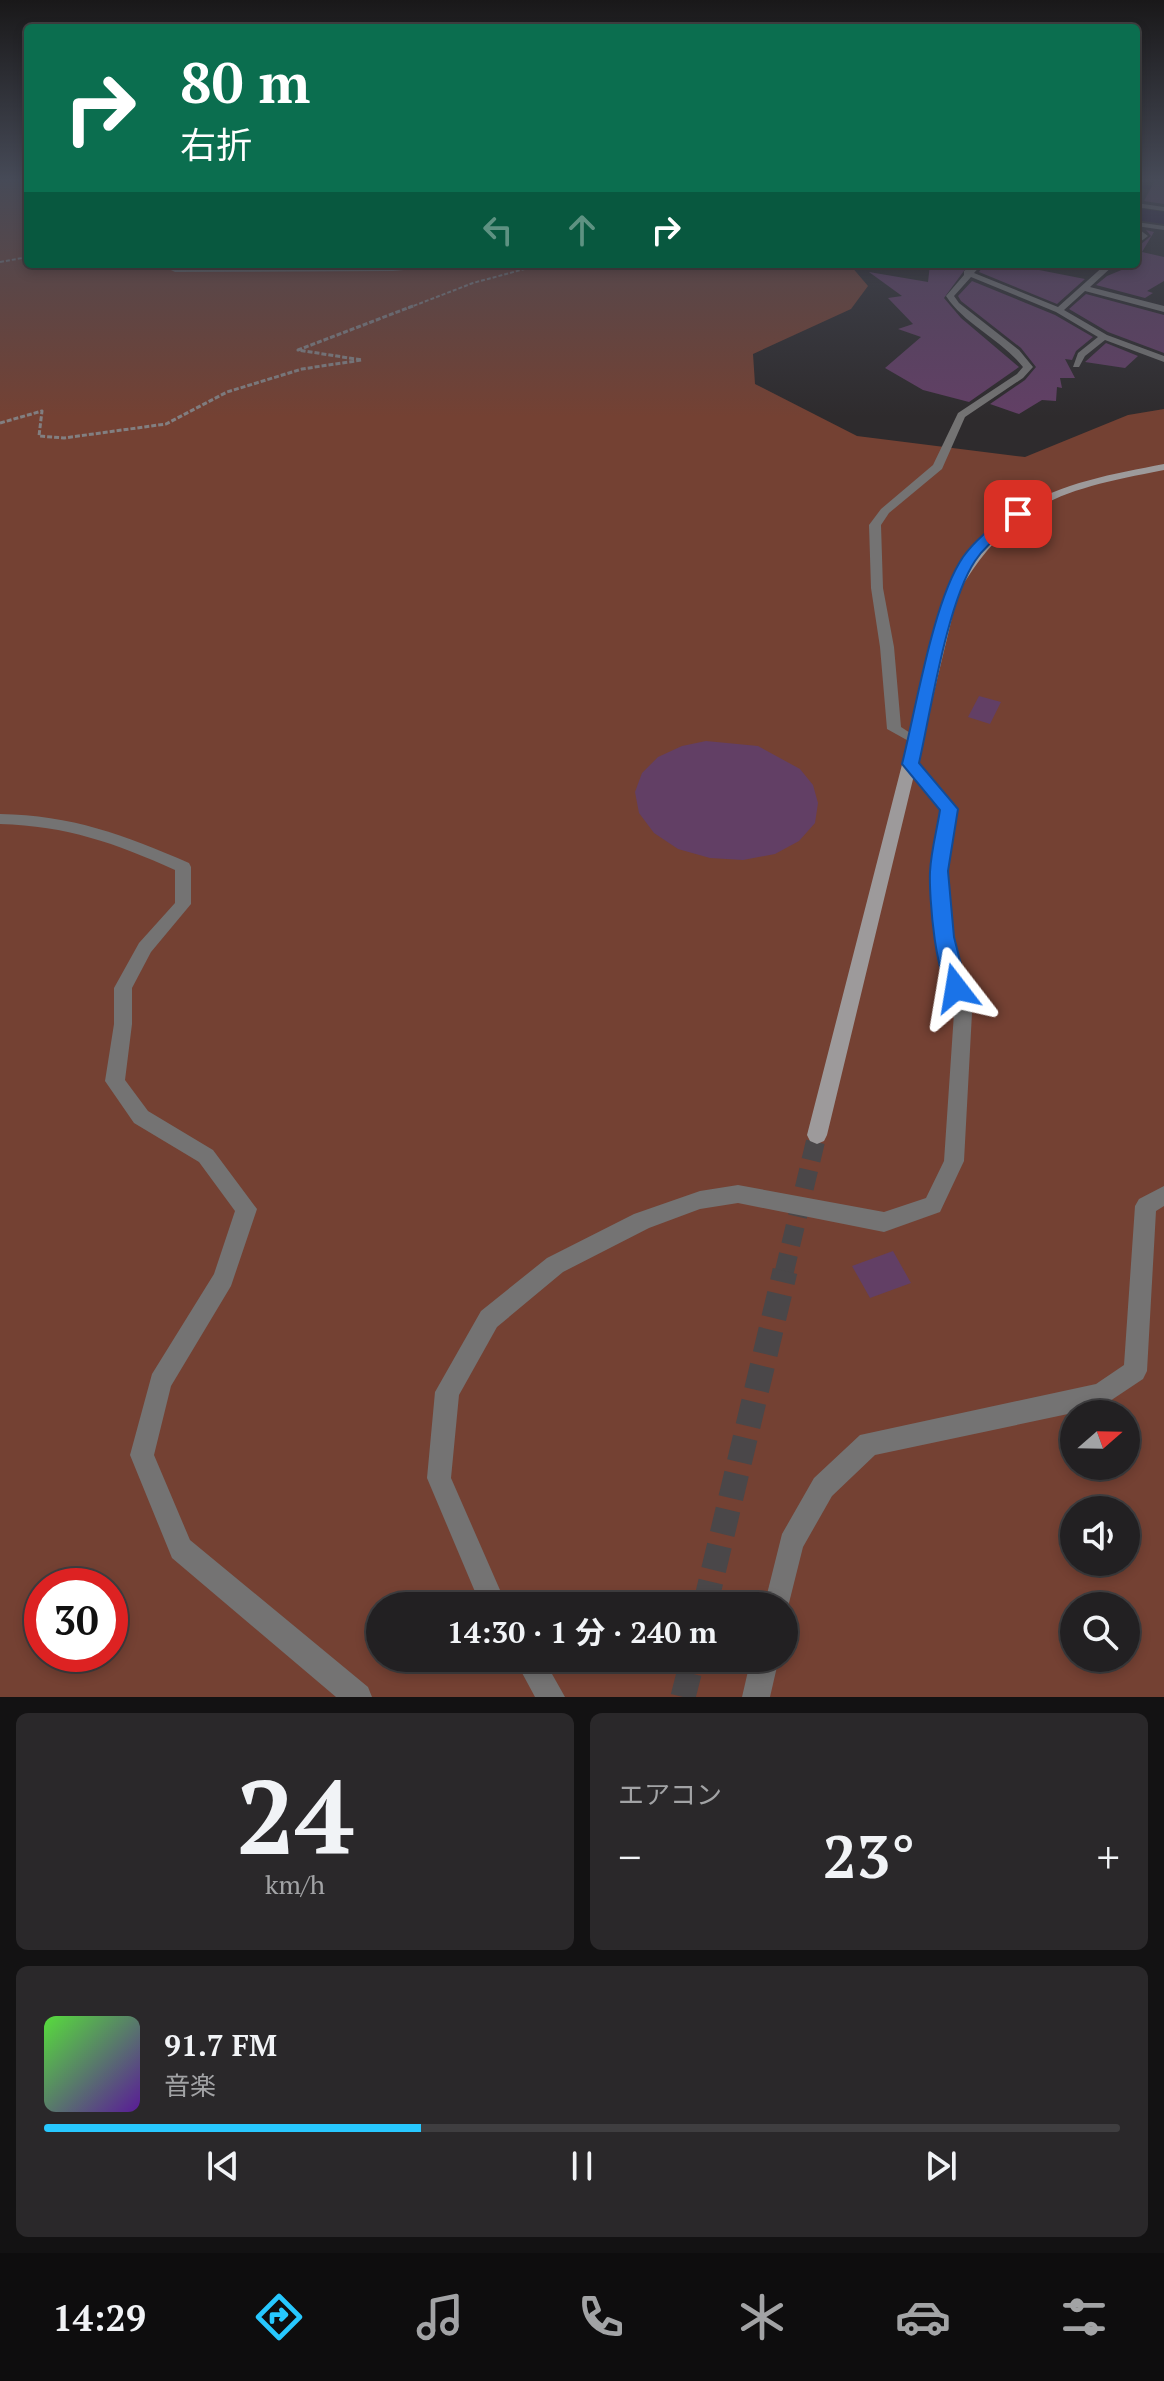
<!DOCTYPE html>
<html lang="ja">
<head>
<meta charset="utf-8">
<style>
	:root { --surface:#222022; --page:#2a282a; --text:#f1f3f6; --muted:#a2a3a5; --line:#3f3e40; --accent:#27c8ff }
	body { margin:0; font-family:"PT Serif","Noto Sans JP",serif; background:var(--page); color:var(--text); height:100vh; display:flex; flex-direction:column; font-size:30px; white-space:nowrap }
	* { box-sizing:border-box; margin:0 }
	p { font-size:26px; color:var(--muted) }
	.icon { flex:none; width:44px; height:44px; fill:none; stroke:currentColor; stroke-width:2; stroke-linecap:round; stroke-linejoin:round }
	.map { position:relative; height:1697px; overflow:hidden }
	.drawer { display:flex; flex-direction:column; gap:16px; padding:16px; background:#131213; flex:1 }
	.drawer>* { flex:none }
	.top-card { position:absolute; left:24px; top:24px; width:1116px; height:244px; border-radius:8px; box-shadow:0 4px 12px #0003,0 0 0 2px var(--line); background:#0b6e4f; color:#fff; overflow:hidden }
	.needle { width:52px; rotate:70deg }
	.controls { position:absolute; left:1060px; top:1400px; display:grid; gap:16px }
	.controls a { display:grid; place-items:center; width:80px; height:80px; border-radius:50%; background:var(--surface); box-shadow:0 4px 12px #0003,0 0 0 2px var(--line); font-size:40px }
	.speed { position:absolute; left:24px; top:1568px; display:flex; gap:16px; font-size:40px; font-weight:700; text-align:center }
	.speed>* { display:grid; place-content:center; width:104px; height:104px; border-radius:50%; background:var(--surface); box-shadow:0 4px 12px #0003,0 0 0 2px var(--line); line-height:1 }
	.speed .limit { border:12px solid #d22; background:#fff; color:#111 }
	.pin { position:absolute; display:grid; place-items:center; width:68px; height:68px; color:#fff; margin:-34px; border-radius:16px; box-shadow:0 4px 12px #0006 }
	.me { position:absolute; width:88px; margin:-44px; rotate:346deg; stroke-linejoin:round; filter:drop-shadow(0 0 6px #0008) }
	.turn { display:flex; align-items:center; gap:28px; height:168px; padding:0 24px; font-size:36px }
	.turn .icon { width:104px; height:104px; stroke-width:2.5 }
	.turn b { display:block; font-size:56px; line-height:68px }
	.lanes { display:flex; align-items:center; height:76px; padding:0 24px; background:#0003; justify-content:center; gap:40px; direction:ltr }
	.lanes .off { opacity:.35 }
	.big { font-size:60px; font-weight:700; line-height:1.1 }
	.drawer .tile { flex:1; display:flex; flex-direction:column; justify-content:center; gap:12px; min-width:0; padding:0 28px; border-radius:12px; background:var(--page) }
	.drawer .dial { align-items:center; gap:0 }
	.dial b { font-size:104px; line-height:1 }
	.song { display:flex; align-items:center; gap:24px }
	.cover { width:96px; height:96px; border-radius:12px; background:linear-gradient(135deg,hsl(110 70% 55%),hsl(270 70% 35%)) }
	.played { height:8px; border-radius:4px; background:linear-gradient(90deg,var(--accent) 35%,var(--line) 35%) }
	.keys { display:flex; justify-content:space-around; direction:ltr }
	.heat { display:flex; justify-content:space-between; align-items:center; font-size:44px; direction:ltr }
	.drawer .tiles { flex:1; display:grid; gap:16px; grid-template-columns:1fr 1fr }
	.tile:last-child { grid-column:span 2 }
	.trip { position:absolute; left:366px; top:1592px; width:432px; height:80px; border-radius:40px; background:var(--surface); box-shadow:0 4px 12px #0003,0 0 0 2px var(--line); font-weight:700; line-height:80px; text-align:center }
	.menu { display:flex; height:128px; justify-content:space-around; align-items:center; background:#0e0d0e; color:var(--muted) }
	.menu .icon { width:56px; height:56px }
	.menu .selected { color:var(--accent) }
	.menu b { font-size:36px; color:var(--text) }
	.map>svg:first-child { display:block }
	.forest { fill:#744133; fill-rule:evenodd }
	.lines { fill:none; stroke-linecap:round; stroke-linejoin:round }
	.stream { stroke:#211138; stroke-width:4 }
	.river { fill:#211138; fill-rule:evenodd }
	.building { fill:#623f65 }
	.secondary-tunnel-far1 { stroke:#4a4749; stroke-width:19; stroke-dasharray:19 10; stroke-linecap:butt }
	.secondary-tunnel { stroke:#4a4749; stroke-width:25; stroke-dasharray:25 12; stroke-linecap:butt }
	.path-far1 { stroke:#827f81; stroke-width:2; stroke-dasharray:4 2; stroke-linecap:butt }
	.path { stroke:#827f81; stroke-width:3; stroke-dasharray:5 2; stroke-linecap:butt }
	.street { fill:#747373; fill-rule:evenodd }
	.secondary { fill:#9d9a9b; fill-rule:evenodd }
	.route { fill:#1a73e8; stroke:#114b97; stroke-width:2 }
</style>
</head>
<body>
<div class="map">
<svg width="1164" height="1697" viewBox="0 0 1164 1697">
	<rect width="100%" height="100%" fill="#2e2b2d"/>
	<!-- forest -->
	<path class="forest" d="M 0,180 L 28,180 L 28,264 L 843,264 L 851,266 L 868,286 L 851,309 L 753,354 L 755,384 L 857,436 L 1025,457 L 1128,415 L 1164,409 L 1164,1697 L 0,1697 ZM 1074,1414 L 1126,1414 L 1126,1466 L 1074,1466 ZM 1074,1510 L 1126,1510 L 1126,1562 L 1074,1562 ZM 42,1586 L 110,1586 L 110,1654 L 42,1654 ZM 380,1606 L 784,1606 L 784,1658 L 380,1658 ZM 1074,1606 L 1126,1606 L 1126,1658 L 1074,1658 Z"/>
	<g class="lines">
		<!-- stream -->
		<path class="stream" d="M 1136,185 L 1164,190"/>
		<!-- river -->
		<path class="river" d="M 1136,208 L 1164,212 L 1164,224 L 1136,220 Z"/>
	</g>
	<!-- building -->
	<path class="building" d="M 1155,180 L 1164,180 L 1164,204 L 1144,201 Z
		M 1146,230 L 1154,232 L 1142,252 L 1164,257 L 1164,281 L 1147,291 L 1153,293 L 1145,298 L 1096,285 L 1107,276 L 1136,264 L 1136,248 L 1151,236 Z
		M 930,264 L 969,264 L 944,298 L 961,318 L 1019,367 L 969,402 L 923,390 L 885,368 L 921,337 L 898,329 L 913,324 L 888,298 L 902,296 L 869,272 L 928,282 Z
		M 985,264 L 1008,264 L 1085,279 L 1057,304 L 979,272 Z
		M 972,281 L 1055,315 L 1093,337 L 1076,351 L 1072,360 L 1065,359 L 1075,378 L 1060,378 L 1062,388 L 1057,387 L 1056,401 L 1042,400 L 1019,414 L 990,404 L 1025,380 L 1036,367 L 1021,348 L 961,301 L 958,296 Z
		M 1086,294 L 1164,315 L 1164,353 L 1108,332 L 1069,309 Z
		M 1106,343 L 1138,356 L 1125,368 L 1085,362 Z
		M 979,696 L 1001,702 L 990,724 L 968,717 Z
		M 706,741 L 758,746 L 800,769 L 813,785 L 818,803 L 815,823 L 799,841 L 775,854 L 743,860 L 710,858 L 678,849 L 654,833 L 639,813 L 635,792 L 642,773 L 658,757 L 682,746 Z
		M 893,1251 L 911,1283 L 870,1298 L 852,1266 Z"/>
	<g class="lines">
		<!-- secondary-tunnel-far1 -->
		<path class="secondary-tunnel-far1" d="M 784,1273 L 817,1135"/>
		<!-- secondary-tunnel -->
		<path class="secondary-tunnel" d="M 705,1606 L 785,1271
			M 683,1697 L 693,1658"/>
		<!-- path-far1 -->
		<path class="path-far1" d="M 0,262 L 28,257
			M 100,264 L 159,268
			M 408,308 L 473,283 L 543,264"/>
		<!-- path -->
		<path class="path" d="M 0,423 L 42,411 L 39,436 L 64,438 L 166,424 L 227,392 L 302,369 L 362,360 L 298,350 L 413,306"/>
		<!-- street -->
		<path class="street" d="M 1136,203 L 1164,207 L 1164,211 L 1136,207 Z
			M 1136,222 L 1164,226 L 1164,230 L 1136,226 Z
			M 1136,227 L 1148,236 L 1136,245 L 1136,239 L 1140,236 L 1136,233 Z
			M 432,264 L 470,264 L 393,271 L 175,272 L 171,270 L 175,268 L 393,267 Z
			M 974,264 L 982,264 L 974,273 L 1058,307 L 1106,264 L 1115,264 L 1090,287 L 1164,306 L 1164,312 L 1085,291 L 1064,310 L 1107,335 L 1164,356 L 1164,362 L 1105,340 L 1085,356 L 1079,367 L 1073,367 L 1078,353 L 1098,337 L 1056,312 L 971,277 L 954,296 L 959,303 L 1019,350 L 1033,367 L 1023,378 L 965,417 L 942,469 L 889,513 L 881,525 L 883,588 L 894,647 L 901,727 L 921,740 L 919,743 L 914,744 L 887,729 L 880,647 L 871,588 L 869,525 L 881,509 L 933,465 L 958,413 L 1017,374 L 1023,367 C 1001,339 965,325 946,296 L 964,275 L 964,271 Z
			M 910,759 L 915,761 L 957,809 L 947,871 L 953,937 L 972,1013 L 964,1161 L 940,1212 L 884,1232 L 738,1203 L 700,1209 L 649,1228 L 563,1272 L 497,1327 L 459,1395 L 451,1478 L 507,1606 L 481,1606 L 427,1478 L 435,1392 L 481,1311 L 547,1258 L 634,1214 L 700,1191 L 738,1185 L 884,1212 L 926,1198 L 944,1161 L 954,1013 L 935,937 L 931,871 L 941,810 L 903,764 Z
			M 0,814 C 71,815 125,835 189,863 L 191,867 L 191,904 L 151,952 L 132,988 L 132,1024 L 125,1080 L 148,1111 L 213,1150 L 257,1209 L 231,1286 L 171,1386 L 154,1455 L 190,1540 L 368,1687 L 372,1697 L 336,1697 L 172,1558 L 130,1455 L 152,1374 L 214,1274 L 235,1211 L 199,1162 L 134,1123 L 105,1081 L 114,1024 L 114,988 L 139,943 L 175,903 L 175,870 C 115,843 67,826 0,824 Z
			M 1164,1186 L 1164,1206 L 1156,1211 L 1147,1371 L 1143,1379 L 1101,1407 L 875,1455 L 832,1496 L 803,1547 L 786,1615 L 784,1616 L 784,1606 L 764,1606 L 782,1534 L 814,1478 L 860,1435 L 1096,1384 L 1124,1365 L 1135,1206 L 1139,1199 Z
			M 514,1658 L 543,1658 L 565,1697 L 535,1697 Z
			M 751,1658 L 779,1658 L 770,1697 L 742,1697 Z"/>
		<!-- secondary -->
		<path class="secondary" d="M 1164,464 L 1164,470 C 1066,489 1011,501 958,593 L 827,1135 L 824,1141 L 817,1144 L 810,1141 L 807,1135 L 946,593 C 958,572 970,550 988,533 C 1036,487 1102,476 1164,464 Z"/>
	</g>
	<!-- sky -->
	<linearGradient id="sky" x2="0" y2="1"><stop stop-color="#191819"/><stop offset="0.43" stop-color="#464a57"/><stop offset="1" stop-color="#464a57" stop-opacity="0"/></linearGradient>
	<rect width="1164" height="417" fill="url(#sky)"/>
	<!-- route -->
	<path class="route" d="M 1013,512 L 1024,514 C 1009,530 988,541 975,561 C 947,603 931,710 919,763 L 958,809 L 948,871 L 954,937 L 967,988 L 956,995 C 935,989 929,894 930,872 C 931,851 937,830 940,810 L 902,764 C 916,709 933,601 963,557 C 976,539 995,524 1013,512 Z"/>
</svg>
<div class="controls">
<a><svg class="needle" viewBox="-14 -14 28 28"><path d="M0-13l5 13h-10z" fill="#e53935"/><path d="M0 13l5-13h-10z" fill="#a2a3a5"/></svg></a>
<a><svg class="icon" aria-label="sound" viewBox="0 0 24 24"><path d="M4 9h4l5-4v14l-5-4H4zM17 9q2 3 0 6"/></svg></a>
<a><svg class="icon" aria-label="search" viewBox="0 0 24 24"><circle cx="10" cy="10" r="6"/><path d="M15 15l6 6"/></svg></a>
</div>
<div class="speed"><div class="limit">30</div></div>
<div class="pin" style="left:1018px;top:514px;background:#d93025"><svg class="icon" aria-label="arrive" viewBox="0 0 24 24"><path d="M6 21V4h12l-3 4 3 4H6"/></svg></div>
<svg class="me" style="left:956px;top:988px" viewBox="-20 -20 40 40"><path d="M0-17L14 15 0 8-14 15z" fill="#1a73e8" stroke="#fff" stroke-width="4"/></svg>
<div class="trip">14:30 · 1 分 · 240 m</div>
<div class="top-card">
<div class="turn"><svg class="icon" aria-label="right" viewBox="0 0 24 24"><path d="M7 20v-9h11M14 6l5 5-5 5"/></svg><div><b>80 m</b>右折</div></div>
<div class="lanes"><svg class="icon off" aria-label="left" viewBox="0 0 24 24"><path d="M17 20v-9H6M10 6l-5 5 5 5"/></svg><svg class="icon off" aria-label="ahead" viewBox="0 0 24 24"><path d="M12 20V5M6 11l6-6 6 6"/></svg><svg class="icon" aria-label="right" viewBox="0 0 24 24"><path d="M7 20v-9h11M14 6l5 5-5 5"/></svg></div>
</div>
</div>
<section class="drawer">
<div class="tiles">
<div class="tile dial"><b>24</b><p>km/h</p></div>
<div class="tile"><p>エアコン</p>
<div class="heat"><a>−</a><b class="big">23°</b><a>+</a></div>
</div>
<div class="tile">
<div class="song"><i class="cover"></i><div><b>91.7 FM</b><p>音楽</p></div></div>
<div class="played"></div>
<div class="keys"><svg class="icon" aria-label="previous" viewBox="0 0 24 24"><path d="M18 5L8 12l10 7zM5 5v14"/></svg><svg class="icon" aria-label="pause" viewBox="0 0 24 24"><path d="M8 5v14M16 5v14"/></svg><svg class="icon" aria-label="next" viewBox="0 0 24 24"><path d="M6 5l10 7-10 7zM19 5v14"/></svg></div>
</div>
</div>
</section>
<nav class="menu">
<b>14:29</b>
<svg class="icon selected" aria-label="directions" viewBox="0 0 24 24"><path d="M12 3l9 9-9 9-9-9zM9 14v-3h6M13 9l2 2-2 2"/></svg>
<svg class="icon" aria-label="music" viewBox="0 0 24 24"><path d="M9 18V5l10-2v13"/><circle cx="6" cy="18" r="3"/><circle cx="16" cy="16" r="3"/></svg>
<svg class="icon" aria-label="phone" viewBox="0 0 24 24"><path d="M5 4h4l2 5-3 2q2 4 5 5l2-3 5 2v4C11 20 4 13 5 4z"/></svg>
<svg class="icon" aria-label="climate" viewBox="0 0 24 24"><path d="M12 3v18M4 7l16 10M4 17L20 7"/></svg>
<svg class="icon" aria-label="car" viewBox="0 0 24 24"><path d="M5 17H2v-5l4-1 3-4h7l3 4 3 1v5h-3M9 17h6M6 11h13"/><circle cx="7" cy="17" r="2"/><circle cx="17" cy="17" r="2"/></svg>
<svg class="icon" aria-label="filters" viewBox="0 0 24 24"><path d="M4 7h16M4 17h16"/><circle cx="9" cy="7" r="2"/><circle cx="15" cy="17" r="2"/></svg>
</nav>
</body>
</html>
